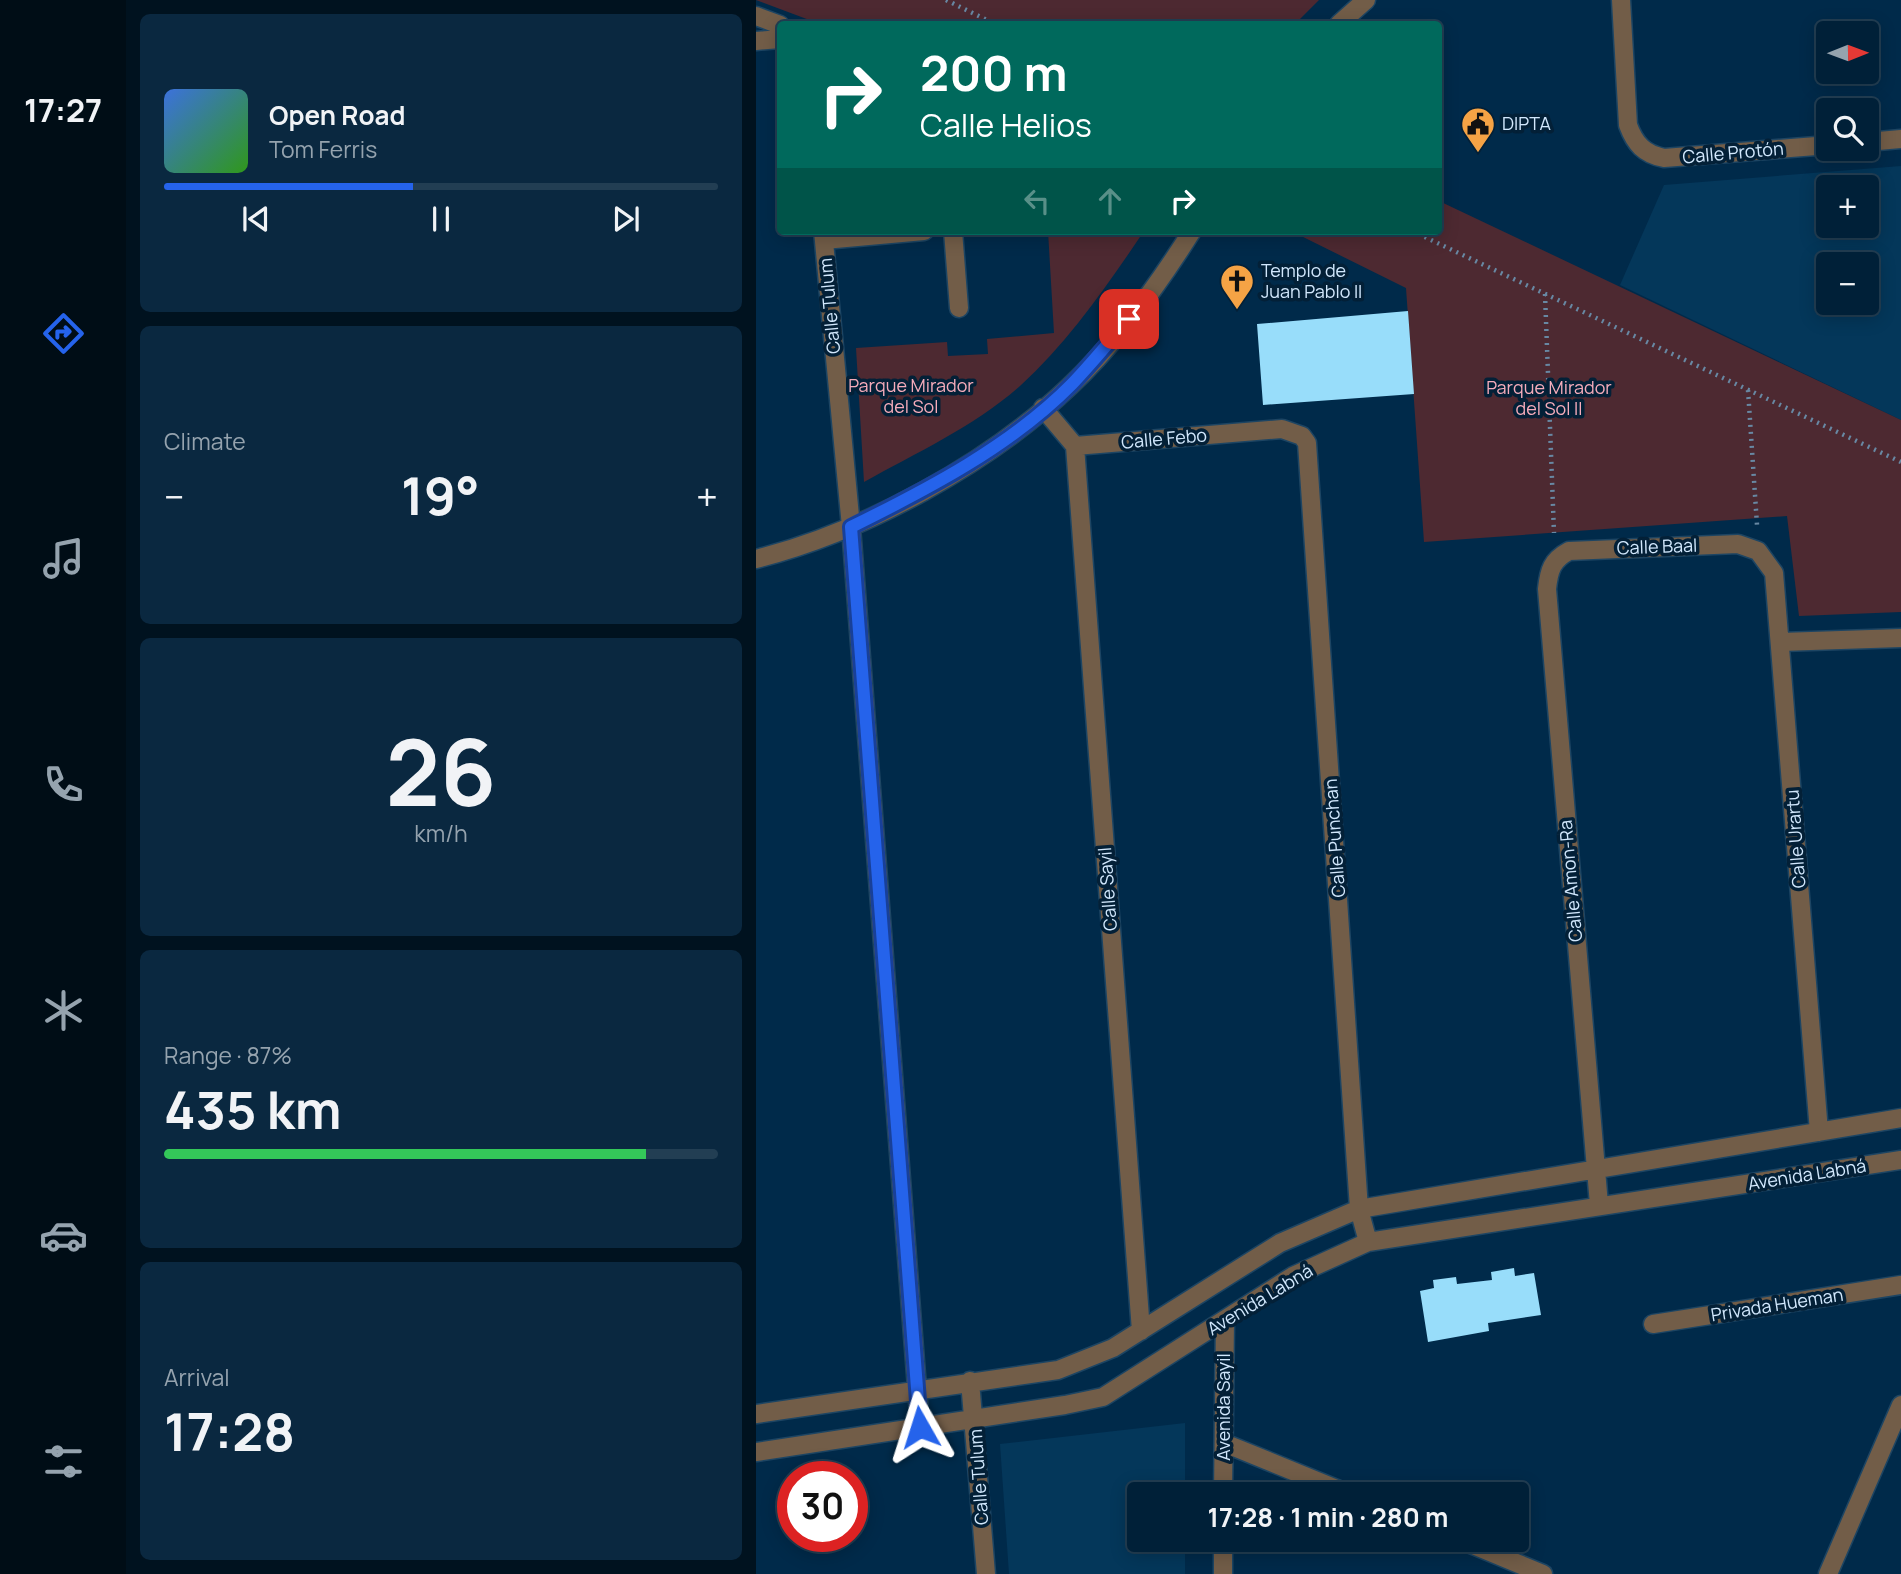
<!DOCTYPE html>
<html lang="en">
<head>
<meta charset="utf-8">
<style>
	:root { --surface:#002038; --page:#0a2840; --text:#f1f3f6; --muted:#95a3ae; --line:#223e53; --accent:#2563eb }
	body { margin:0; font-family:Manrope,sans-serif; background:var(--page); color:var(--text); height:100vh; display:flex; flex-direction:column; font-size:26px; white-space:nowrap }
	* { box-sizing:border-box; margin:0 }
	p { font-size:23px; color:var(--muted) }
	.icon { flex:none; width:38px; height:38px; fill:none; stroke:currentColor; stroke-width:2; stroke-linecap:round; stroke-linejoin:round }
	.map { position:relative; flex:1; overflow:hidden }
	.side { display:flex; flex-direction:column; gap:14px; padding:14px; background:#00121f; width:630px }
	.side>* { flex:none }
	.banner { position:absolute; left:21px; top:21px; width:665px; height:214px; border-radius:7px; box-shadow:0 4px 18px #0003,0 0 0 2px var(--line); background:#00695c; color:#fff; overflow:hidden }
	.needle { width:46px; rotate:89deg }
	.tools { position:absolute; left:1060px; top:21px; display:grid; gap:14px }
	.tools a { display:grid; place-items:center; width:63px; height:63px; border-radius:7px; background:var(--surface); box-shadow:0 4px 18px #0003,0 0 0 2px var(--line); font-size:35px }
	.speed { position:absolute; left:21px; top:1461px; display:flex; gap:14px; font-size:35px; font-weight:700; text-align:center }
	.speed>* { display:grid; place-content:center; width:91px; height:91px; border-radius:50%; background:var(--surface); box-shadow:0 4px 18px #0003,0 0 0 2px var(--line); line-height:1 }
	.speed .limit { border:10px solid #d22; background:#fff; color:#111 }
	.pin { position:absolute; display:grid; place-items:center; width:60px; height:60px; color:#fff; margin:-30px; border-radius:14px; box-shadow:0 4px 10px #0006 }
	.me { position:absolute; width:77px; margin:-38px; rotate:354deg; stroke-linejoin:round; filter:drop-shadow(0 0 5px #0008) }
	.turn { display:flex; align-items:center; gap:24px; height:147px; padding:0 28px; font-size:32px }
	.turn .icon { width:91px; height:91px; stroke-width:2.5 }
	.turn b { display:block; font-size:49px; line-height:60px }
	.lanes { display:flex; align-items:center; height:66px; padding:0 28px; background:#0003; justify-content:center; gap:35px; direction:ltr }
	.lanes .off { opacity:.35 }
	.big { font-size:52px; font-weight:700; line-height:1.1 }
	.side .card { flex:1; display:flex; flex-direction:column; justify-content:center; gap:10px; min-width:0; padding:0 24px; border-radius:10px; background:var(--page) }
	.side .dial { align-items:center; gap:0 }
	.dial b { font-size:91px; line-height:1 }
	.song { display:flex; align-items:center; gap:21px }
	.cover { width:84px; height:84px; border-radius:10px; background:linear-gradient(135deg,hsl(220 70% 55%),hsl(110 70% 35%)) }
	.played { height:7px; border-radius:4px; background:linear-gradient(90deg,var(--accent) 45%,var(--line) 45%) }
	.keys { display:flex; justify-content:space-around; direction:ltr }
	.heat { display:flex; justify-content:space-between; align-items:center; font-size:38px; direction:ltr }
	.charge { height:10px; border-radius:5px; background:linear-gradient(90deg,#34c759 87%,var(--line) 0) }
	.trip { position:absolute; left:371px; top:1482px; width:402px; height:70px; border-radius:7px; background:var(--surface); box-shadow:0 4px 18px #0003,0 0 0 2px var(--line); font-weight:700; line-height:70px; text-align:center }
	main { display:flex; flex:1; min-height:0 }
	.menu { display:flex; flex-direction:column; width:126px; justify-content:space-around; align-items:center; background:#000d16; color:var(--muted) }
	.menu .icon { width:49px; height:49px }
	.menu .current { color:var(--accent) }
	.menu b { font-size:32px; color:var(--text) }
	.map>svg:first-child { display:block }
	.built { fill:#04375a; fill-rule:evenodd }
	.green { fill:#4d2931 }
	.building { fill:#98ddfa }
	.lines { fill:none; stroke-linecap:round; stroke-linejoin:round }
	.minor-casing { stroke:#1d4563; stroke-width:21 }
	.path { stroke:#6888a3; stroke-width:4.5; stroke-dasharray:2 5; stroke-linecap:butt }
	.minor { stroke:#725d48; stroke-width:18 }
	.route-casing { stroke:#184099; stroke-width:18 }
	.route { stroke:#2563eb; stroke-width:12 }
	.labels { text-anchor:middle; stroke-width:7; stroke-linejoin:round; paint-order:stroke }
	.poi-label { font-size:18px; fill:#d2e8fd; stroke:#032037; text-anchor:start }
	.street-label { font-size:18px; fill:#d2e8fd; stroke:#032037 }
	.park-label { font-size:18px; fill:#f6acbb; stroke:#032037 }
</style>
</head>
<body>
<main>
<nav class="menu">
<b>17:27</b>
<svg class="icon current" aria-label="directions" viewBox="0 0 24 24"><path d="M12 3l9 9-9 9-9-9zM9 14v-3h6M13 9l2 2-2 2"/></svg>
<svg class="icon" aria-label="music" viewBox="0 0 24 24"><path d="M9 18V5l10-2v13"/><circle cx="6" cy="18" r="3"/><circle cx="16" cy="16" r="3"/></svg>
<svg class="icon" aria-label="phone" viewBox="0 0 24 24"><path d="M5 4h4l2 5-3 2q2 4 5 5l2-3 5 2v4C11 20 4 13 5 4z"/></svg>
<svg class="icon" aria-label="climate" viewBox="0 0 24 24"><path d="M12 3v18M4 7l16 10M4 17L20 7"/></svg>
<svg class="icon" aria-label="car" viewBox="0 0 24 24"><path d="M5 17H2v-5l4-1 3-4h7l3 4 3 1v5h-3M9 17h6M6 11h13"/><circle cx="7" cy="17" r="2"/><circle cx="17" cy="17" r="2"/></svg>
<svg class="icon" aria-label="filters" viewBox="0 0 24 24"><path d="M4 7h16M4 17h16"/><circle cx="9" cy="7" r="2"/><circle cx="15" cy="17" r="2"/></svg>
</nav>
<section class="side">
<div class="card">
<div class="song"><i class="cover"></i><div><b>Open Road</b><p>Tom Ferris</p></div></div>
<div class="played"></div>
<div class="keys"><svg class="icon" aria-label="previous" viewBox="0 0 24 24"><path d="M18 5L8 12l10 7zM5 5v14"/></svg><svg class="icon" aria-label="pause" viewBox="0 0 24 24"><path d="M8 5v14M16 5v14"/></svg><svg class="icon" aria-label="next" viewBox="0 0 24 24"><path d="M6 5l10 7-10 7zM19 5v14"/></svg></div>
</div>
<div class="card"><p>Climate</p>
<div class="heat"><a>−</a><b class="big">19°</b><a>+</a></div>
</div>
<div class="card dial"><b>26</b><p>km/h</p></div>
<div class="card"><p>Range · 87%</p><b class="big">435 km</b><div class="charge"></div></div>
<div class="card"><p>Arrival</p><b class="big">17:28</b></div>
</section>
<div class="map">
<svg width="1145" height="1574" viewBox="0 0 1145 1574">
	<rect width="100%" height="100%" fill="#002a4a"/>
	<!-- built -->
	<path class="built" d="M 1145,166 L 1145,420 L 864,285 L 908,185 ZM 1073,187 L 1111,187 L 1111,226 L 1073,226 ZM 1073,264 L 1111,264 L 1111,303 L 1073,303 Z
		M 429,1423 L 429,1494 L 383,1494 L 383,1540 L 429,1540 L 429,1574 L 253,1574 L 244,1444 Z"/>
	<!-- green -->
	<path class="green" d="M 0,0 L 563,0 L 539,24 L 64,24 Z
		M 683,201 L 1145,420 L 1145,612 L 1043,616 L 1031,516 L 668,542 L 650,288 L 535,231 L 682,231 Z
		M 292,231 L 388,231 C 351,286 313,341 264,386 C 219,426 160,453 108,482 L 100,348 L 191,342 L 192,356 L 232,354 L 231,339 L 298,333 Z"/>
	<!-- building -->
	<path class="building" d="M 652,311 L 658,394 L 507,405 L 501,324 Z
		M 758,1268 L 759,1276 L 778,1273 L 785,1315 L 732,1323 L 733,1331 L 672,1342 L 664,1291 L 678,1288 L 677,1280 L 700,1277 L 701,1284 L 736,1280 L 735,1272 Z"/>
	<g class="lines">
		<!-- minor casing -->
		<g class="minor-casing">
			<path id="minor" d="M 865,0 L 872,125 C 879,144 888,154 908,158 L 1073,145
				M 0,16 L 24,25
				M 583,24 L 610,0
				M 0,41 L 24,39
				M 1111,142 L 1145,139
				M 67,231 L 95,527 L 164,1427
				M 197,231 L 203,308
				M 68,240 L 168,231
				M 287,408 L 319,446
				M 319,446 L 526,429 L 546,436 L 551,443 L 603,1209 L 612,1242
				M 319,446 L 385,1331
				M 0,559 C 110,531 232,464 314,386 C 361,342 402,285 436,231
				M 1025,642 L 1145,638
				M 843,1205 L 791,589 C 793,570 796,560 813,551 L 982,544 L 1002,551 L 1018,573 L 1063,1132
				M 897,1324 L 1145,1285
				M 214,1381 L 230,1574
				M 0,1414 L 302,1370 L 357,1348 L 524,1243 L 603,1209 L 1145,1118
				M 468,1443 L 593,1494
				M 0,1452 L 309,1405 L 347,1397 L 537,1276 L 612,1242 L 1145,1160
				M 467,1494 L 469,1320
				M 705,1540 L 787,1574
				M 467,1574 L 467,1540
				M 1072,1574 L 1145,1405"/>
		</g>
		<!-- path -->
		<path class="path" d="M 190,0 L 239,24
			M 656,231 L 1145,462
			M 789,294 L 798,533
			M 992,390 L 1001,525"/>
		<!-- minor -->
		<use href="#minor" class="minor"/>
	</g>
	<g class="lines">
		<!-- route casing -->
		<g class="route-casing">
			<path id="route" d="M 164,1427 L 95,527 C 172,489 255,446 316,384 C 336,363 354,341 373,319"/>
		</g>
		<!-- route -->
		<use href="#route" class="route"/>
	</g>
	<!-- icons -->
	<defs>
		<g id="civic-pin" transform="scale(1.75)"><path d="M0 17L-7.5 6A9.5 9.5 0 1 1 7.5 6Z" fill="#f5a345" stroke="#032037"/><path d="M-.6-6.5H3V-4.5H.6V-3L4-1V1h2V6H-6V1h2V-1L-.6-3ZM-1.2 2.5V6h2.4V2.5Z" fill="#111"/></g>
		<g id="church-pin" transform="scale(1.75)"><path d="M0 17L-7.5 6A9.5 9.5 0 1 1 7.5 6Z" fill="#f5a345" stroke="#032037"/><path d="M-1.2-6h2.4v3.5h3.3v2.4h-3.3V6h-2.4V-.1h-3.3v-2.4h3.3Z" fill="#111"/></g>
	</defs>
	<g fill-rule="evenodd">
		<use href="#civic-pin" x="722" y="124"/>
		<use href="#church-pin" x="481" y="281"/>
	</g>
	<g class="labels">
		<!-- poi labels -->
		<g class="poi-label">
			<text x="746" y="130">DIPTA</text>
			<text x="505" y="277">Templo de<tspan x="505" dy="21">Juan Pablo II</tspan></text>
		</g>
		<!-- street labels -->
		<g class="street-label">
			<text transform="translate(977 153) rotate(-5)" y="6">Calle Protón</text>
			<text transform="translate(74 306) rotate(-95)" y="6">Calle Tulum</text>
			<text transform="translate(408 439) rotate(-5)" y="6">Calle Febo</text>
			<text transform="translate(901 547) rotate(-2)" y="6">Calle Baal</text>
			<text transform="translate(579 838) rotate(-94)" y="6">Calle Punchan</text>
			<text transform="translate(1040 839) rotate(-94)" y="6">Calle Urartu</text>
			<text transform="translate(815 881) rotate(-95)" y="6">Calle Amon-Ra</text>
			<text transform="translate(352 889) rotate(-94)" y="6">Calle Sayil</text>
			<text transform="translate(1051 1175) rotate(-9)" y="6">Avenida Labná</text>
			<text transform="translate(504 1300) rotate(-31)" y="6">Avenida Labná</text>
			<text transform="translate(1021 1305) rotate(-9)" y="6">Privada Hueman</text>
			<text transform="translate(468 1407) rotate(-90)" y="6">Avenida Sayil</text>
			<text transform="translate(223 1477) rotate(-94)" y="6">Calle Tulum</text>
		</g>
		<!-- park labels -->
		<g class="park-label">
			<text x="155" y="392">Parque Mirador<tspan x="155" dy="21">del Sol</tspan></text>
			<text x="793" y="394">Parque Mirador<tspan x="793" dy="21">del Sol II</tspan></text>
		</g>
	</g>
</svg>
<div class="tools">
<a><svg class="needle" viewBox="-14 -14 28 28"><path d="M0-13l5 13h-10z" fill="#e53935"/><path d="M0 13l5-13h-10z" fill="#95a3ae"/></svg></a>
<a><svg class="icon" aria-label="search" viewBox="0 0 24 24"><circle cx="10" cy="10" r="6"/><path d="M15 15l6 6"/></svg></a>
<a>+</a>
<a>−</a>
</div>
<div class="speed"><div class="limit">30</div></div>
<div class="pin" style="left:373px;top:319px;background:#d93025"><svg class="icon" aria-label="arrive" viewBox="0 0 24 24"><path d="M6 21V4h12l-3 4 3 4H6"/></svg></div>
<svg class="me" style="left:164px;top:1427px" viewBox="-20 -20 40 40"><path d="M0-17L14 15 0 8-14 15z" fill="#2563eb" stroke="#fff" stroke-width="4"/></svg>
<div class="trip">17:28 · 1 min · 280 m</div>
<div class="banner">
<div class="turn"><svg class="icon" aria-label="right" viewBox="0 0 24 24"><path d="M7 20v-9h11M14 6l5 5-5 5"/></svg><div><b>200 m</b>Calle Helios</div></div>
<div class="lanes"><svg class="icon off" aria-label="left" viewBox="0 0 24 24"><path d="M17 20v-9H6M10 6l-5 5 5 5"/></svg><svg class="icon off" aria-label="ahead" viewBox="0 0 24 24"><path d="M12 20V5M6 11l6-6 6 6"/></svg><svg class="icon" aria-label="right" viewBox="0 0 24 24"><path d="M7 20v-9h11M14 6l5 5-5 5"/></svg></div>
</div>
</div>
</main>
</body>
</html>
